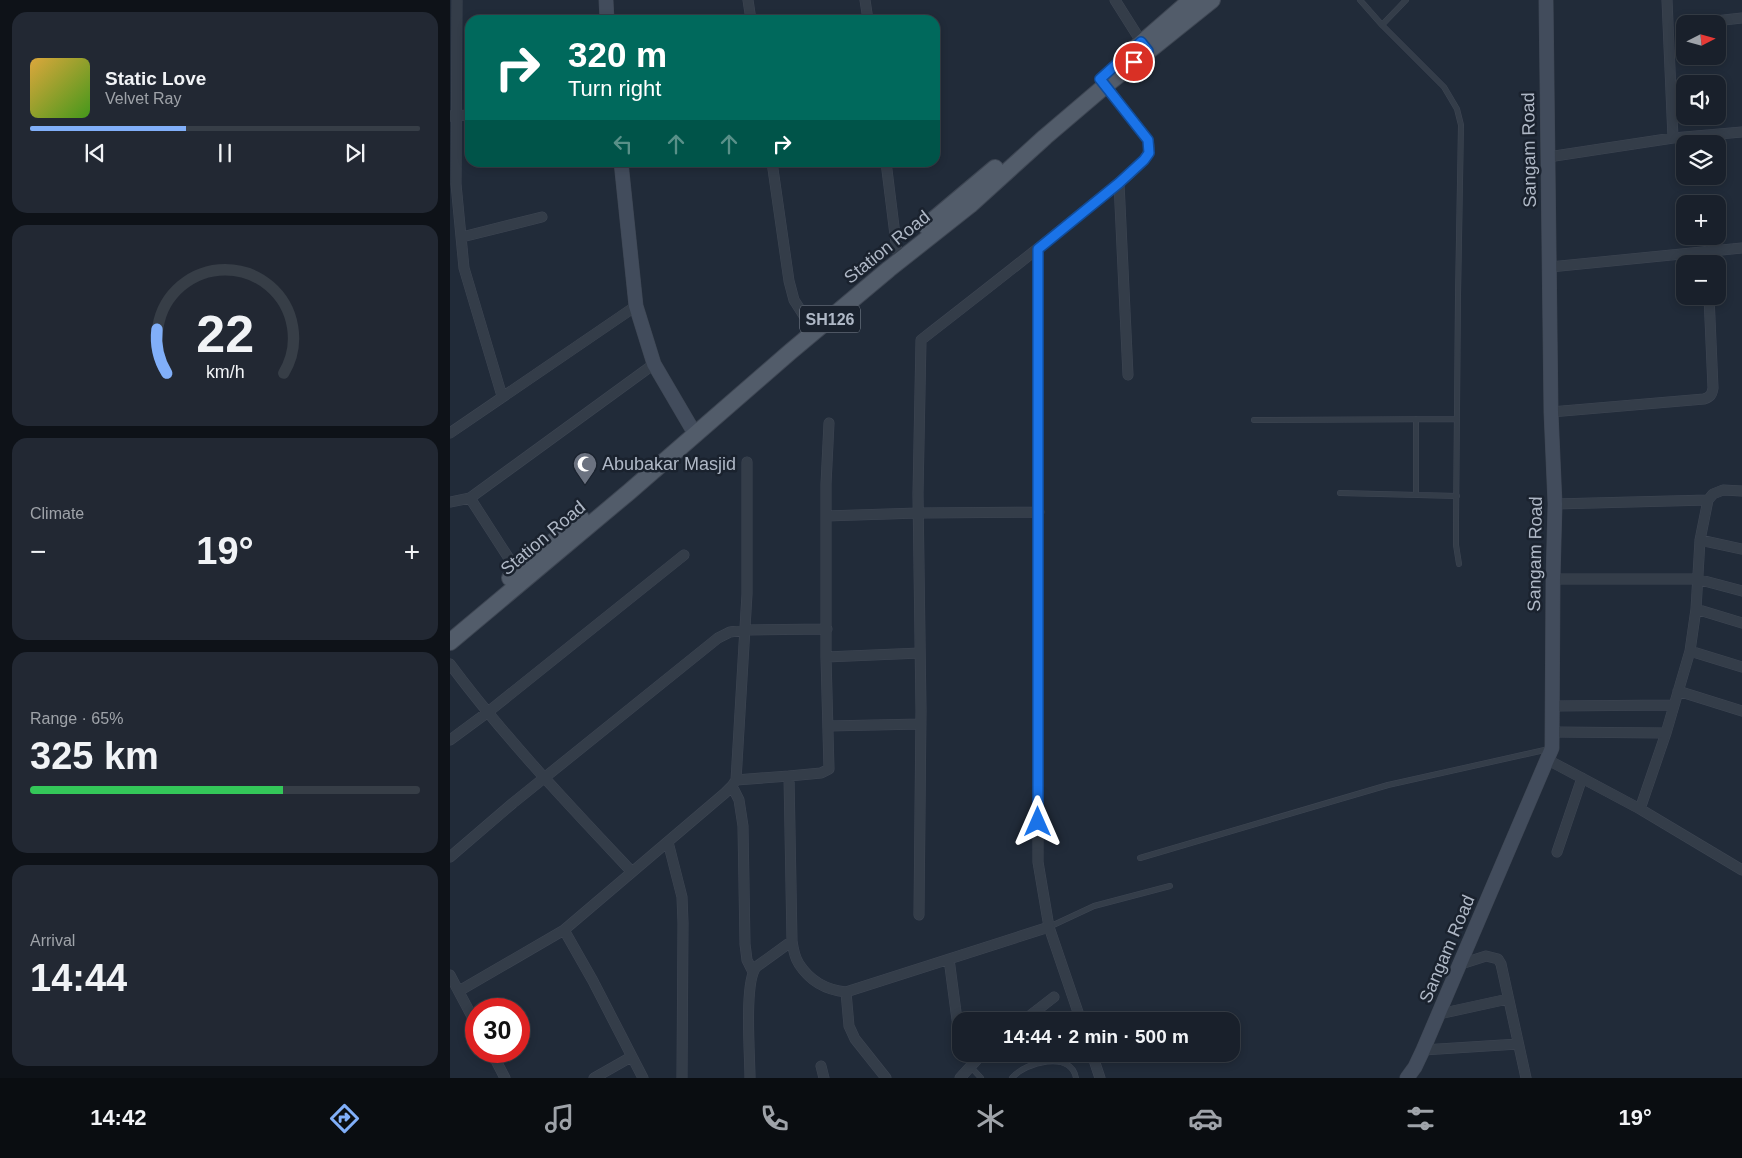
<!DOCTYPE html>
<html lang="en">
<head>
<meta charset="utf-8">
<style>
	:root { --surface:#19202b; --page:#222833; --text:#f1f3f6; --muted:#9fa3a9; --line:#373e47; --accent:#81aff9 }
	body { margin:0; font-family:Arial,sans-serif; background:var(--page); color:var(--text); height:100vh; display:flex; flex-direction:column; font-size:19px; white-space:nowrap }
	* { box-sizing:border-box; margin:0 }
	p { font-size:16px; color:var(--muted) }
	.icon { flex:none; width:28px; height:28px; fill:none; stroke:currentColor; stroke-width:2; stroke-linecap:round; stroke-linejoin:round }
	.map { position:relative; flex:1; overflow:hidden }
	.drawer { display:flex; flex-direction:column; gap:12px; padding:12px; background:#0e1218; width:450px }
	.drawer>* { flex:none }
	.top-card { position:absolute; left:15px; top:15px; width:475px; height:152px; border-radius:15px; box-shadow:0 2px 8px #0003,0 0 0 1px var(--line); background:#00695c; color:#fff; overflow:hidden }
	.needle { width:32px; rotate:84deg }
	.tools { position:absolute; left:1226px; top:15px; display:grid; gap:10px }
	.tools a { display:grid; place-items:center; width:50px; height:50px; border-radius:10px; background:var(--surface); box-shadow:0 2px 8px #0003,0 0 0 1px var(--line); font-size:25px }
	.speed { position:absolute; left:15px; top:998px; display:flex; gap:10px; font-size:25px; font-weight:700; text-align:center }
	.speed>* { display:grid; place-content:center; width:65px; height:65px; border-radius:50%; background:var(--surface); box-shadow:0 2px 8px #0003,0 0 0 1px var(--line); line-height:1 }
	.speed .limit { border:8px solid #d22; background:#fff; color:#111 }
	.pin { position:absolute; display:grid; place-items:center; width:42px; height:42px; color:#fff; margin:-21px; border:2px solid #fff; border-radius:50%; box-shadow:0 1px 5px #0007 }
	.me { position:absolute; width:55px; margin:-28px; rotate:0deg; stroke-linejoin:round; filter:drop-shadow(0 0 4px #0008) }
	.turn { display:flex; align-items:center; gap:18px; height:105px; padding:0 20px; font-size:22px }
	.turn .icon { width:65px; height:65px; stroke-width:2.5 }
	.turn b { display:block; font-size:35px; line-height:42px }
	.lanes { display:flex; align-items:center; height:48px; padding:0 20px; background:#0003; justify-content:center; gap:25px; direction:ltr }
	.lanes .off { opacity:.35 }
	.big { font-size:38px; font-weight:700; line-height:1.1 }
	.drawer .widget { flex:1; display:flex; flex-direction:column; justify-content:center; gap:8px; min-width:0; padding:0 18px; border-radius:15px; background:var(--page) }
	.drawer .dial { align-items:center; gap:0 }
	.dial svg { height:130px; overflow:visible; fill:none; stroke:var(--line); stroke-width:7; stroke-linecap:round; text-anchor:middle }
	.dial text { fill:var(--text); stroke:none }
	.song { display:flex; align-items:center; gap:15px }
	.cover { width:60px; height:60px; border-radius:8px; background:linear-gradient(135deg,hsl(40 70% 55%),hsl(100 70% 35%)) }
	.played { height:5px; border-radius:2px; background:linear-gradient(90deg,var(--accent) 40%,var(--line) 40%) }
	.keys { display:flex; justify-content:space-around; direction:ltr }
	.heat { display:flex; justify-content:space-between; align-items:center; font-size:28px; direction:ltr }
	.charge { height:8px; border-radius:4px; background:linear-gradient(90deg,#34c759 65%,var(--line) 0) }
	.trip { position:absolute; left:502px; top:1012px; width:288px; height:50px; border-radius:15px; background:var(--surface); box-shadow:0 2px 8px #0003,0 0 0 1px var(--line); font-weight:700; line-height:50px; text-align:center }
	.tab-bar { display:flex; height:80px; justify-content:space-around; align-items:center; background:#0a0d11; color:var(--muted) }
	.tab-bar .icon { width:35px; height:35px }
	.tab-bar .on { color:var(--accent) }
	.tab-bar b { font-size:22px; color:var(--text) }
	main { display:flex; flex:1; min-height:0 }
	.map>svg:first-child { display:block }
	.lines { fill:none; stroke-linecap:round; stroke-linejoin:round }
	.lane-casing { stroke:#3e4653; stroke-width:6 }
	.street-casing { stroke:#3e4653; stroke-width:11 }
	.secondary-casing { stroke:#3e4653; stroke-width:15 }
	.primary-casing { stroke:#3e4653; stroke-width:18 }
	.lane { stroke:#343d49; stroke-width:5 }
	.street { stroke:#343d49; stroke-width:10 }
	.secondary { stroke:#424c5c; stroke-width:14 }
	.primary { stroke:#525c6a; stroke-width:16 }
	.route-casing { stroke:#114b97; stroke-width:12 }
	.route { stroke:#1a73e8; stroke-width:9 }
	.labels { text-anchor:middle; stroke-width:5; stroke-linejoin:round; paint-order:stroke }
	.shield { fill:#1a222e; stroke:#828b98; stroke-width:1 }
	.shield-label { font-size:16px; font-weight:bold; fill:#afb8c6 }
	.street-label { font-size:18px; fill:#afb8c6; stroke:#1a222e }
	.poi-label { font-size:18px; fill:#afb8c6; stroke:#1a222e; text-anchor:start }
</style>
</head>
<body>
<main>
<section class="drawer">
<div class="widget">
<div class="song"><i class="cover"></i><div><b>Static Love</b><p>Velvet Ray</p></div></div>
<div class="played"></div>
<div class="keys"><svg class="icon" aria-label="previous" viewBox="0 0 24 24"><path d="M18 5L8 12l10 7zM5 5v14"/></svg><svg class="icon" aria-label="pause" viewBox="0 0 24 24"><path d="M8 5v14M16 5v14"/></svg><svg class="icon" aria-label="next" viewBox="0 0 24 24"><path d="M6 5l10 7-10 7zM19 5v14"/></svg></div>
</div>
<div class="widget dial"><svg viewBox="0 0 100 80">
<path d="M14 69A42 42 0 1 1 86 69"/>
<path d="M14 69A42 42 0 0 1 8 42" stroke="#81aff9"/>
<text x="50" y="56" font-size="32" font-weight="700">22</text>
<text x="50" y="72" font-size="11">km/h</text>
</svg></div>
<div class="widget"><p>Climate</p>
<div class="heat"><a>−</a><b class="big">19°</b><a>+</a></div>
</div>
<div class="widget"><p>Range · 65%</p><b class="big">325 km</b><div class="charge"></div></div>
<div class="widget"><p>Arrival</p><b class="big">14:44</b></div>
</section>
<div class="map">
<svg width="1292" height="1078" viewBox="0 0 1292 1078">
	<rect width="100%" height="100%" fill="#212b39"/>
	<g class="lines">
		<!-- lane casing -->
		<g class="lane-casing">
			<path id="lane" d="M 910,0 L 932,25 L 994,87 L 1007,109 L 1011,125 L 1008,296 L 1006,523 L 1006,545 L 1009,564
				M 932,25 L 956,0
				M 966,419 L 966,495
				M 804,420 L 1007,419
				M 890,493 L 1007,496
				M 690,858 L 938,785 L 1099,749
				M 599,927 L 644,906 L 720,886
				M 520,1066 L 531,1078
				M 562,1078 C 575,1062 621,1050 626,1078"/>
		</g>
		<!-- street casing -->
		<g class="street-casing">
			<path id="street" d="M 7,0 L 6,184 L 14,268 L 52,396
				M 298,0 L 301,20
				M 415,0 L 418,20
				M 665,0 L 694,46
				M 1217,0 L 1223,138
				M 1238,24 L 1292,18
				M 1,116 L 20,115
				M 1098,157 L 1223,138 L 1292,132
				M 322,162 L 339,281 L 344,300 L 358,322
				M 436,162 L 447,251
				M 669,183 L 678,375
				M 12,237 L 92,217
				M 588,249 L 588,862 L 599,927 L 631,1021
				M 1257,251 L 1258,264
				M 1100,267 L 1292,248
				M 1101,412 L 1254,399 C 1260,397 1262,395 1263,388 L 1259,296
				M 0,433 L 186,306
				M 20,498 L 67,571
				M 0,502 L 20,498 L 204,364
				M 1105,504 L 1258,500
				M 376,516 L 468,513 L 589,512
				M 1250,540 L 1292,549
				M 1103,579 L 1247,579 L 1292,591
				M 1246,609 L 1292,623
				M 1240,651 L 1292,667
				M 376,657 L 470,653
				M 0,664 C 55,738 119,805 182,872
				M 1228,691 L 1292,711
				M 1103,706 L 1224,705
				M 378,726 L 471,724
				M 1103,732 L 1216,733
				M 0,740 L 38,712 L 234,555
				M 1098,760 L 1190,809 L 1292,870
				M 286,780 L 339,776
				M 282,786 L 289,800 L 293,826 L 295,944 L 297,960 L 303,972
				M 1190,809 L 1216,733 L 1240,651 L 1246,609 L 1250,540 L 1258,500 L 1263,494 L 1273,490 L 1292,491
				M 218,842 L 232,897 L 233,923 L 232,1078
				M 1107,852 L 1132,778
				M 0,857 L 63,803 L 268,638 L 280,632 L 295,630 L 377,629
				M 469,915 L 471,710 L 468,494 L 471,340 C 529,295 587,250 644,203 C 657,192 690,168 697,155 C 700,150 699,145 698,140 L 653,82
				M 342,941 C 343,948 345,958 349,964 C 360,981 376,990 396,992 L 599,927
				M 499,959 L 511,1050
				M 1011,964 L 1036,956 L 1048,959 L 1051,964 L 1076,1078
				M 0,975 L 26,1024
				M 9,991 L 114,930
				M 396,992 L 399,1026 L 405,1039 L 436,1078
				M 989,1014 L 1058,999
				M 573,1021 L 604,997
				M 973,1050 L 1068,1044
				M 41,1051 L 55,1078
				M 642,1054 L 650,1078
				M 371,1066 L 374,1078
				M 144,1078 L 181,1057
				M 193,1078 L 143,981 L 114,930 L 275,793 L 282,786 L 286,780 L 297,594 L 297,462
				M 300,1078 C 300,1055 294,983 306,967 L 342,941 L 339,776 L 371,773 L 379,769 L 376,657 L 376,484 L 379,423
				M 510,1078 L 532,1054"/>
		</g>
		<!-- secondary casing -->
		<g class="secondary-casing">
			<path id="secondary" d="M 156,0 L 157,20
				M 171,162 L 186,306 L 204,364 L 245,434
				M 957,1078 L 965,1067 L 973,1050 L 1102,748 L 1103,579 L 1105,504 L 1101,412 L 1096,0"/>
		</g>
		<!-- primary casing -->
		<g class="primary-casing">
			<path id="primary" d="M 680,53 L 741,0
				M 476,226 L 545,168
				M 60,578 L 131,518
				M 0,642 L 179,492 L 340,352 L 439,269 L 520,205 L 595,137 L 656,85 L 762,0"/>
		</g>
		<!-- lane -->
		<use href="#lane" class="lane"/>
		<!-- street -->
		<use href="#street" class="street"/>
		<!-- secondary -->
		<use href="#secondary" class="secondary"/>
		<!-- primary -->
		<use href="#primary" class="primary"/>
	</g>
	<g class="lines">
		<!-- route casing -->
		<g class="route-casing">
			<path id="route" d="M 588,822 L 588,249 L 669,183 L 694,160 L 699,153 L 698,140 L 650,79 L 691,42 L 698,51 L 684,62"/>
		</g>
		<!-- route -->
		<use href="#route" class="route"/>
	</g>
	<!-- icons -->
	<defs>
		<g id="mosque-pin" transform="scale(1.25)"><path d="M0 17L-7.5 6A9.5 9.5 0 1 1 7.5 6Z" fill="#6b7280" stroke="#1a222e"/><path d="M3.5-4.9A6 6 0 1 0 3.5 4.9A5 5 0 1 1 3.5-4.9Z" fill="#fff"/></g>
	</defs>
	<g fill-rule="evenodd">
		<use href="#mosque-pin" x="135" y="464"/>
	</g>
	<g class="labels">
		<!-- shield labels -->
		<rect class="shield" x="350" y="305.5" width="60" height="27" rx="4"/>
		<g class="shield-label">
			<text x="380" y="325">SH126</text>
		</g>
		<!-- street labels -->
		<g class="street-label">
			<text transform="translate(1079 150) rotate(-91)" y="6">Sangam Road</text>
			<text transform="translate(437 247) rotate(-39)" y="6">Station Road</text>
			<text transform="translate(93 538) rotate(-40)" y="6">Station Road</text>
			<text transform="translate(1085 554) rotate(-89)" y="6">Sangam Road</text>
			<text transform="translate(997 949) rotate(-67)" y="6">Sangam Road</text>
		</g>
		<!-- poi labels -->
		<g class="poi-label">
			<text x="152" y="470">Abubakar Masjid</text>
		</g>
	</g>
</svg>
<div class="tools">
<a><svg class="needle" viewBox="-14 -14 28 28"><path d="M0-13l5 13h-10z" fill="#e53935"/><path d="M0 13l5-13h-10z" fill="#9fa3a9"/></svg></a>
<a><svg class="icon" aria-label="sound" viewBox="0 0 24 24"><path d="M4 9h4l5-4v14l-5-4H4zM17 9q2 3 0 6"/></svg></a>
<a><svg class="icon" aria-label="layers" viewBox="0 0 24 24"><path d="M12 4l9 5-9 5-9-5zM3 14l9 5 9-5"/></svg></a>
<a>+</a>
<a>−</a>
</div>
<div class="speed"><div class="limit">30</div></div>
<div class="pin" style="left:684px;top:62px;background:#d93025"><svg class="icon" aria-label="arrive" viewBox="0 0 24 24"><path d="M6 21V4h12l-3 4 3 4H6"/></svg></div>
<svg class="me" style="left:588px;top:822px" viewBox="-20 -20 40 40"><path d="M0-17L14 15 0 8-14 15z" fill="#1a73e8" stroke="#fff" stroke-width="4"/></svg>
<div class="trip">14:44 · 2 min · 500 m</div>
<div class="top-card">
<div class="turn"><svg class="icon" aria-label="right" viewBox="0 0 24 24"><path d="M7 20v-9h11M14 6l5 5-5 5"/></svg><div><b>320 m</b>Turn right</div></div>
<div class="lanes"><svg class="icon off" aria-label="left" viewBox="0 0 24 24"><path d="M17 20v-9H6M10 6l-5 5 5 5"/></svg><svg class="icon off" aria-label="ahead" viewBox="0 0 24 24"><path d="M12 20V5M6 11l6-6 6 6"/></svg><svg class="icon off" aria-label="ahead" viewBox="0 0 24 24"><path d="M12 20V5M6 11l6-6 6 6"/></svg><svg class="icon" aria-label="right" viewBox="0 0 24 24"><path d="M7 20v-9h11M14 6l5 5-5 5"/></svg></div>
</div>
</div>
</main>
<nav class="tab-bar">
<b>14:42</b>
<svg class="icon on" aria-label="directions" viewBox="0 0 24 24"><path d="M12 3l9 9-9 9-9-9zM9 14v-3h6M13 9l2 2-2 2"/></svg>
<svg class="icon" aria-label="music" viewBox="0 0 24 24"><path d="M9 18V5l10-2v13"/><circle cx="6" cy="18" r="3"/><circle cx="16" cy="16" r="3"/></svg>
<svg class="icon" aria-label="phone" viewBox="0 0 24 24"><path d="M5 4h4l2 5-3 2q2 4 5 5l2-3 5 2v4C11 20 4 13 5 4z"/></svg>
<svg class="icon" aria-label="climate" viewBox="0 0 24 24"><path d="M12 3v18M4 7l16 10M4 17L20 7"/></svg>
<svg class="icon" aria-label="car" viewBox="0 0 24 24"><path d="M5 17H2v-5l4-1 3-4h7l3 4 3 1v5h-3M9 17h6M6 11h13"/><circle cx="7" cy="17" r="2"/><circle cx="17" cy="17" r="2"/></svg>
<svg class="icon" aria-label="filters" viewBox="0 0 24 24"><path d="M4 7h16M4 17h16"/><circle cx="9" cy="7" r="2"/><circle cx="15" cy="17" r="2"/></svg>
<b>19°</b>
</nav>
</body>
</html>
